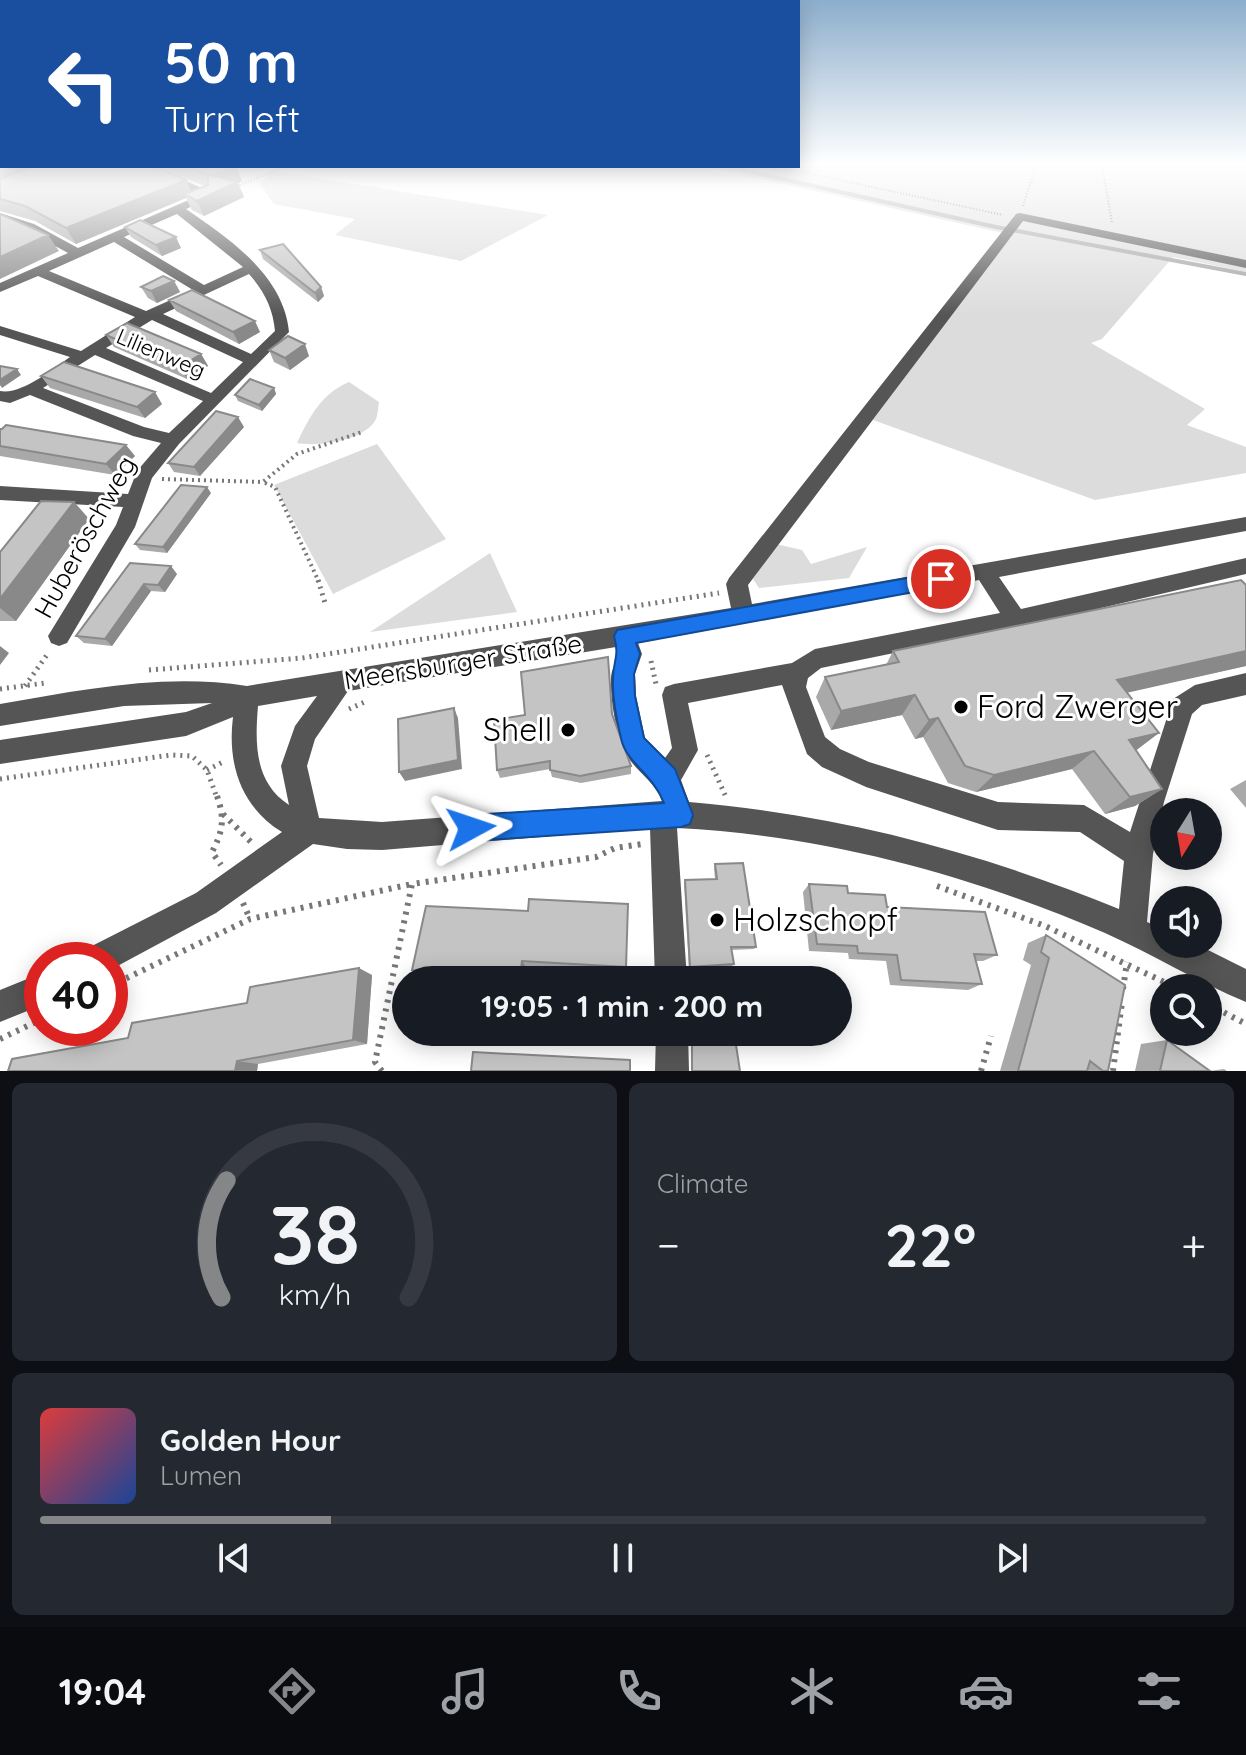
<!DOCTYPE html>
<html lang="en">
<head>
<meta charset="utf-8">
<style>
	:root { --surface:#171b24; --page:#242831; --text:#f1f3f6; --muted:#9ea1a6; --line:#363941; --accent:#858687 }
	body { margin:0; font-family:Quicksand,sans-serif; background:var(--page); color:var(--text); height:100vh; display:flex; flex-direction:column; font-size:30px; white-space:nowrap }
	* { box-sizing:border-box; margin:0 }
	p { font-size:26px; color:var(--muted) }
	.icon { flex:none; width:44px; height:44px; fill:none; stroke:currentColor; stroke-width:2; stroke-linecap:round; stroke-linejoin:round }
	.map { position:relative; height:1071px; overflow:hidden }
	.details { display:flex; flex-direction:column; gap:12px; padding:12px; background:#0d0f14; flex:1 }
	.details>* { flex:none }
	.hud { position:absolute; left:0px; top:0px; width:800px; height:168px; box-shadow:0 4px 20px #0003; background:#1a4fa0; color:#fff; overflow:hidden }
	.needle { width:52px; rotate:191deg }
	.buttons { position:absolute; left:1150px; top:798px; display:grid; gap:16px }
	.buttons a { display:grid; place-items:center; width:72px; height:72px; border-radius:50%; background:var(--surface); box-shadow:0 4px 20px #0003; font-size:40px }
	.speed { position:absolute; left:24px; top:942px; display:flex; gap:16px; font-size:40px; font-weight:700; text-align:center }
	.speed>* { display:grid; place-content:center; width:104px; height:104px; border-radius:50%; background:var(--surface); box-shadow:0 4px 20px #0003; line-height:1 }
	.speed .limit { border:12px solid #d22; background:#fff; color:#111 }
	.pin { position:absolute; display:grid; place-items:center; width:68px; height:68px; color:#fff; margin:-34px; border:4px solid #fff; border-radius:50%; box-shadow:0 2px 8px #0007 }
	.me { position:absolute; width:88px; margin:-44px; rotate:85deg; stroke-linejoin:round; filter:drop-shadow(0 0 6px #0008) }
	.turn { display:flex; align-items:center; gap:28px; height:168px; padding:0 32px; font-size:36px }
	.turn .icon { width:104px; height:104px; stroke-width:2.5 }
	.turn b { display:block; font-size:56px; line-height:68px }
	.big { font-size:60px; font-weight:700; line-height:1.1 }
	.details .tile { flex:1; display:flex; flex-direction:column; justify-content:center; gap:12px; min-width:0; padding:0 28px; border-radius:12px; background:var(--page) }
	.details .dial { align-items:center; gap:0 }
	.dial svg { height:208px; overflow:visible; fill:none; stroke:var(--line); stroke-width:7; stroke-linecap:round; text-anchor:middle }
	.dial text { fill:var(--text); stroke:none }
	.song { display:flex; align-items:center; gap:24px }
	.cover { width:96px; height:96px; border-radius:12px; background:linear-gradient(135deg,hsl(0 70% 55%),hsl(220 70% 35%)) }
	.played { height:8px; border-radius:4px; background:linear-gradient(90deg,var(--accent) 25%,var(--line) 25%) }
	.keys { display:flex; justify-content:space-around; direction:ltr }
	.heat { display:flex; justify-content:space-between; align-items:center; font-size:44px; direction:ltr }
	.details .tiles { flex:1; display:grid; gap:12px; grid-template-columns:1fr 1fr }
	.tile:last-child { grid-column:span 2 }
	.trip { position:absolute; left:392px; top:966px; width:460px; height:80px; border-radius:40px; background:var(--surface); box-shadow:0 4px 20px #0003; font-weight:700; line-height:80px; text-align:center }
	.menu { display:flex; height:128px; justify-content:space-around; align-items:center; background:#090b0e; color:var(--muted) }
	.menu .icon { width:56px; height:56px }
	.menu .current { color:var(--accent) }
	.menu b { font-size:36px; color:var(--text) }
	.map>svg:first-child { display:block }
	.green { fill:#dcdcdc }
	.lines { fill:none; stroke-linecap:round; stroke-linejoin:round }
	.stream { stroke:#a3a3a3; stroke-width:4 }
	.path-far3 { stroke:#777; stroke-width:2; stroke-dasharray:1 2; stroke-linecap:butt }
	.path-far2 { stroke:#777; stroke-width:4; stroke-dasharray:2 4; stroke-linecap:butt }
	.path-far1 { stroke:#777; stroke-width:5; stroke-dasharray:2 5; stroke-linecap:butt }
	.path { stroke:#777; stroke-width:6; stroke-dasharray:3 6; stroke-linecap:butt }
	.minor { fill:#555; fill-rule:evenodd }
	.wall { fill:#a9a9a9 }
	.shaded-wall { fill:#898989 }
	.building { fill:#c4c4c4; stroke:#898989; stroke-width:2 }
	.route { fill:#1a73e8; stroke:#114b97; stroke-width:2 }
	.poi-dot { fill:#000; stroke:#fff; stroke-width:3 }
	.labels { text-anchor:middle; stroke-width:6; stroke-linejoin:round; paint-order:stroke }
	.far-street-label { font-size:22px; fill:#000; stroke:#fff }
	.street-label { font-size:26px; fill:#000; stroke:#fff }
	.near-poi-label { font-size:32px; fill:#000; stroke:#fff; text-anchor:start }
</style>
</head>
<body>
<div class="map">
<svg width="1246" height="1071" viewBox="0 0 1246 1071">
	<rect width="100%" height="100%" fill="#fff"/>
	<!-- green -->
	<path class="green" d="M 1246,165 L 1246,272 L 1173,257 L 1102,339 L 1091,343 L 1205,409 L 1187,425 L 1246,447 L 1246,473 L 1095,500 L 873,420 L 1016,229 L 1003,233 L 702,166 Z
		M 273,170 L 280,172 L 548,215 L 461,261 L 335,235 L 355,219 L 274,204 L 260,184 Z
		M 349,382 L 379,402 C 378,407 378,416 375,421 C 362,441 317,447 297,443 C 310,416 321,394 349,382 Z
		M 377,444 L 446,539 L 333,594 L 274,485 Z
		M 776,544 L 802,550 L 811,564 L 867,547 L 849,578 L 759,588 L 753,579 Z
		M 490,553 L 517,612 L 370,632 Z"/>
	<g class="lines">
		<!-- stream -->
		<path class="stream" d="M 725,166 L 996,227 L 1246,274"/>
		<!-- path-far3 -->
		<path class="path-far3" d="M 1102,165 L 1112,223
			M 774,166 L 1003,215
			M 234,187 L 288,166
			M 1023,206 L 1036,165"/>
		<!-- path-far2 -->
		<path class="path-far2" d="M 162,479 L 263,482 L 297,454 L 362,432
			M 265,483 L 275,487 L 319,582"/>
		<!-- path-far1 -->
		<path class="path-far1" d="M 318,580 L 326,606
			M 651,661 L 656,684
			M 149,670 L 302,658 L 719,593
			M 25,686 L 49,652
			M 0,689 L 45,683
			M 349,709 L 367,701
			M 707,755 L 726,797
			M 207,770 L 223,762
			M 0,779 L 171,755 L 192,756 L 207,770 L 217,798"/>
		<!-- path -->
		<path class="path" d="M 217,796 C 225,819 223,831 212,852 L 221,865
			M 223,814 L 252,843
			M 937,886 L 1045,926 L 1177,988
			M 243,903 L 250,919
			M 110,986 L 250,919 L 412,884
			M 1123,989 L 1127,962
			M 1208,1004 L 1246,1024
			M 0,1039 L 42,1019
			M 382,1071 L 375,1062 L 412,884 L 596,857 L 615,848 L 642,844
			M 981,1071 L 991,1036
			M 1113,1071 L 1122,1002"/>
		<!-- minor -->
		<path class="minor" d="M 138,166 L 152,166 L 213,193 L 213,197 L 186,209 C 230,239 284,276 289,332 L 179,444 L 152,478 L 135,527 L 67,643 L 59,646 L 51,643 L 48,636 L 116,525 L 123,507 L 0,500 L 0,486 L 128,494 L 137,471 L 161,443 L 133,436 L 30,395 L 10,403 L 0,401 L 0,391 C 22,395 52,369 70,357 L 0,335 L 0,326 L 81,351 L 135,317 L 38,276 L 0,292 L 0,283 L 68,253 L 26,230 L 0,221 L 0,213 L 34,224 L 78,248 L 200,195 ZM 177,214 L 243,267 L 204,285 L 124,237 ZM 114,242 L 193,290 L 146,311 L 49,271 ZM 249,274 C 264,291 273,308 275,331 L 251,354 L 163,314 ZM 152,320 L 243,362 L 211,393 L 106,348 ZM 95,355 L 203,401 L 169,433 L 144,427 L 43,388 Z
			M 1020,213 L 1246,260 L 1246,268 L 1023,221 L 748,585 L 752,604 L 1246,517 L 1246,531 L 999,577 L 1021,609 L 1246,558 L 1246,574 L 1016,628 L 821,668 L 808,678 L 806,687 L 825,737 L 840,749 L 869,762 L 998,802 L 1084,805 L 1130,832 L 1173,699 L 1195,685 L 1246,673 L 1246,695 L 1202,705 L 1192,714 L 1164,802 L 1153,854 L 1147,922 L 1164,929 L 1164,944 L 1196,944 L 1246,969 L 1246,1002 C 1198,982 1152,954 1105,933 C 971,875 824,835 677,828 L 687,980 L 655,980 L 650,828 L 382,850 L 347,849 L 313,844 L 216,913 L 110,970 L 110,960 L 82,960 L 86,949 L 196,893 L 282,832 C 241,807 227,764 233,717 L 186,736 L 0,764 L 0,740 L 186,712 L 212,703 L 124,706 L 0,726 L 0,704 C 83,690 163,673 247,686 L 731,608 L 726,584 L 729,578 L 1016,214 ZM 979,580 L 1000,613 L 815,649 L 792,663 L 674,684 L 665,687 L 662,695 L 672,748 L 665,758 L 645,738 L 636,696 L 635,674 L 642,654 L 638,643 ZM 616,647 C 620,658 612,666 611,677 C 610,698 615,726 622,746 C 629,767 654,779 662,801 L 382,822 L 319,818 L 307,766 L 315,739 L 348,691 ZM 782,685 L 807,754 L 822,767 L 866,787 L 998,830 L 1080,832 L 1124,861 L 1119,909 C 980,852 839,815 689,802 L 681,780 L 698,750 L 688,703 ZM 317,696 L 295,726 L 281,766 L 289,805 C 254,782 255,743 258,706 Z
			M 42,973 L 42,1005 L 0,1022 L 0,990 Z
			M 656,1032 L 688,1032 L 689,1071 L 655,1071 Z"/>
	</g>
	<!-- wall -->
	<path class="wall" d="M 0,165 L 186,180 L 191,192 L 204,186 L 159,166 L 236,166 L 242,181 L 238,183 L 244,197 L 204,216 L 192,210 L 186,198 L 76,244 L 35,221 L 0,211 Z
		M 125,227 L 181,248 L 162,256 L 131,237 Z
		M 260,250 L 321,287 L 324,296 L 318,302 L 263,259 Z
		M 174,281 L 180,292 L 157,303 L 148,298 L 141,287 Z
		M 169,300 L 260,332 L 239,344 L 176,311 Z
		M 106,335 L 201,354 L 208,366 L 187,379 L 114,347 Z
		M 269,350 L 309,356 L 290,370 L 274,362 Z
		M 41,376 L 162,404 L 145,418 L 50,388 Z
		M 274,388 L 276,394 L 262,411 L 238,401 L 235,395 Z
		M 244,427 L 200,476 L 174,472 L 168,463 Z
		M 0,429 L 135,456 L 115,475 L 0,456 Z
		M 211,493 L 167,553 L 140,550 L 135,544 Z
		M 74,502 L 89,519 L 16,621 L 0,621 L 0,552 Z
		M 130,563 L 177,574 L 165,592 L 151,591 L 112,646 L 84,643 L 76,636 Z
		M 1246,585 L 1246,666 L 1127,692 L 1136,750 L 1162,789 L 1135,806 L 1105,814 L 1072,769 L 976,792 L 948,783 L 923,737 L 915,739 L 902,715 L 831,730 L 816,697 L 825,677 L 886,665 L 893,651 Z
		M 612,714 L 631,766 L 631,774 L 581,783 L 552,777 L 550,769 L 500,778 L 497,770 Z
		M 1246,780 L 1246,808 L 1230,789 Z
		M 715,864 L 756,947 L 754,949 L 732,950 L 734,964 L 732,966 L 689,969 L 684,884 L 685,880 L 715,879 L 714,868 Z
		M 809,884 L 848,893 L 887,907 L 997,955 L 983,961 L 976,961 L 982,984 L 968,990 L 890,985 L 886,961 L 849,959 L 848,953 L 809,951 L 803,892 Z
		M 628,904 L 626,976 L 528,970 L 526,980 L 444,980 L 424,979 L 412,970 L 528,911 Z
		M 1046,935 L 1108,1071 L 1000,1071 L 1031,965 L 1023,960 L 1028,943 Z
		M 372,975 L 367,1044 L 258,1064 L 257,1071 L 128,1038 L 247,1003 Z
		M 691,1032 L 734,1032 L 740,1071 L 691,1071 Z
		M 1167,1040 L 1209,1071 L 1224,1069 L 1227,1071 L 1135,1071 L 1141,1044 Z"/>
	<!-- shaded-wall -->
	<path class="shaded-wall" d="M 2,165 L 2,166 L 53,166 L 0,184 L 0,166 Z
		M 236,166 L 242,181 L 238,183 L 244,197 L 204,216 L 197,201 L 230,185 L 211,175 Z
		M 186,180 L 193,195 L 185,194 L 186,198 L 76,244 L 66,228 Z
		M 48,235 L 59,251 L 0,279 L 0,257 Z
		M 176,237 L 181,248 L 162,256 L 156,245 Z
		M 174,281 L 180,292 L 157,303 L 151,291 Z
		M 321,287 L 324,296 L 318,302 L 315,293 Z
		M 255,321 L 260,332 L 239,344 L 233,332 Z
		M 305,344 L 309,356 L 290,370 L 285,358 Z
		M 201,354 L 208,366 L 187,379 L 180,367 Z
		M 17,369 L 21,375 L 2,388 L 0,385 L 0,380 Z
		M 274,388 L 276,394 L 262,411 L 259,405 Z
		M 155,392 L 162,404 L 145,418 L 137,407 Z
		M 238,417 L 244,427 L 200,476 L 194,467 Z
		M 126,445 L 135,456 L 115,475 L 106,464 Z
		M 207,487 L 211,493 L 167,553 L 163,547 Z
		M 74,502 L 89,519 L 16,621 L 0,608 L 0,599 Z
		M 171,566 L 177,574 L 165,592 L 158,585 Z
		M 144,584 L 151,591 L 112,646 L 105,639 Z
		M 0,646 L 9,653 L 0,665 Z
		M 1246,651 L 1246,666 L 1095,700 L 1117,680 Z
		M 915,695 L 902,715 L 831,730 L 841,711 Z
		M 454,708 L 458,718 L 462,769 L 405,781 L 399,772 Z
		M 938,718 L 923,737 L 915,739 L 929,720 Z
		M 1159,733 L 1134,752 L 1129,740 Z
		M 1094,751 L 1072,769 L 976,792 L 994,775 Z
		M 1162,789 L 1135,806 L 1105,814 L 1130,797 Z
		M 522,961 L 528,970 L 526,980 L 522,980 L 520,976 Z
		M 359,968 L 372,975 L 367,1044 L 353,1040 Z
		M 237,1061 L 258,1064 L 257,1071 L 235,1071 Z"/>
	<!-- building -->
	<path class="building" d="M 36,166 L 155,166 L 186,180 L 66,228 L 25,206 L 0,199 L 0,179 Z
		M 186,166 L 236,166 L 211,175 L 237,182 L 197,201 L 185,194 L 208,185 L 208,175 Z
		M 0,214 L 48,235 L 0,257 Z
		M 140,220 L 176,237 L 156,245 L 125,227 Z
		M 283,244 L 321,287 L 315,293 L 260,250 Z
		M 163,276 L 174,281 L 151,291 L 141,287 Z
		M 192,290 L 255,321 L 233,332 L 169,300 Z
		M 127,323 L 201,354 L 180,367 L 106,335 Z
		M 288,336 L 305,344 L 285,358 L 269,350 Z
		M 64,362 L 155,392 L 137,407 L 41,376 Z
		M 0,366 L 17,369 L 0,380 Z
		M 250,379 L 274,388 L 259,405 L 235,395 Z
		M 216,411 L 238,417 L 194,467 L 168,463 Z
		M 6,425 L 126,445 L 106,464 L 0,446 L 0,429 L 2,429 Z
		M 181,485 L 207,487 L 163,547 L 135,544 Z
		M 41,501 L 74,502 L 0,599 L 0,552 Z
		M 130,563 L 171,566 L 158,585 L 144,584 L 105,639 L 76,636 Z
		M 1241,580 L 1246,585 L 1246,651 L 1117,680 L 1159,733 L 1129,740 L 1162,789 L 1130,797 L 1094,751 L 994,775 L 965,766 L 938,718 L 929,720 L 915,695 L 841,711 L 825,677 L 899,662 L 893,651 Z
		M 608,657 L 612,714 L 631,766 L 580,776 L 550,770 L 550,761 L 497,770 L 494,720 L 525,715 L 521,672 Z
		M 454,708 L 458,760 L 399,772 L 398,719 Z
		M 743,863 L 756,947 L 731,947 L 734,964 L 690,967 L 685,880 L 717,879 L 715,864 Z
		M 809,884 L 847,886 L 848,893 L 885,895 L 887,907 L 985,912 L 997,955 L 974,954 L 982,984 L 901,980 L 897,955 L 858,953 L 857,946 L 817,944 Z
		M 529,899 L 628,904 L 626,967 L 522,961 L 520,976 L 412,970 L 426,906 L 528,911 Z
		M 1046,935 L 1125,985 L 1108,1071 L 1103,1071 L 1090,1061 L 1087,1071 L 1018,1071 L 1049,958 L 1041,952 Z
		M 359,968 L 353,1040 L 237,1061 L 235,1071 L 8,1071 L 12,1059 L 128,1038 L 132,1023 L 247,1003 L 250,987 Z
		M 692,1032 L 734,1032 L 740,1071 L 692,1071 Z
		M 1167,1040 L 1210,1071 L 1160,1071 Z
		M 473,1052 L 630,1060 L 630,1071 L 471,1071 Z"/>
	<!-- sky -->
	<linearGradient id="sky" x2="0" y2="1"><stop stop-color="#8cadcc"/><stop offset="0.52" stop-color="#fff"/><stop offset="1" stop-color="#fff" stop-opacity="0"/></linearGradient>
	<rect width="1246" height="315" fill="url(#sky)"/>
	<!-- route -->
	<path class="route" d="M 941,572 L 951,579 L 941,587 L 636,643 L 640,654 L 634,674 L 635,696 L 644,738 L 675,769 L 693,815 L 690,824 L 681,827 L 471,841 L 462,837 L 458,828 L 462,819 L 471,815 L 664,803 C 654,776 628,763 622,742 C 617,722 612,700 613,679 C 613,660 620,657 614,636 L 617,630 Z"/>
	<!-- markers -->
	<g class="poi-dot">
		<circle cx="961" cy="707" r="8"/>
		<circle cx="568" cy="730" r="8"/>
		<circle cx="717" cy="920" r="8"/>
	</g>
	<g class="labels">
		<!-- far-street labels -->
		<g class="far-street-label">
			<text transform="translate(161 353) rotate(23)" y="8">Lilienweg</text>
		</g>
		<!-- street labels -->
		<g class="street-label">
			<text transform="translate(85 537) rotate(-61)" y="9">Huberöschweg</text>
			<text transform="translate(463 662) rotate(-9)" y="9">Meersburger Straße</text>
		</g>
		<!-- near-poi labels -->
		<g class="near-poi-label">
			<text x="977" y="718">Ford Zwerger</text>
			<text x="552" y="741" text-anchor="end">Shell</text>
			<text x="733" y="931">Holzschopf</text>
		</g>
	</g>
</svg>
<div class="buttons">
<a><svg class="needle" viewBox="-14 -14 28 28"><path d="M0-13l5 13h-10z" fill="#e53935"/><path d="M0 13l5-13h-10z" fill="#9ea1a6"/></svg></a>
<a><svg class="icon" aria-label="sound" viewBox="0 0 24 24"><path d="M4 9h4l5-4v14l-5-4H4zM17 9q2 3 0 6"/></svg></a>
<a><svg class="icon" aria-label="search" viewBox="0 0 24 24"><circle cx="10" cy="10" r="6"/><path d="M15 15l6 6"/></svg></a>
</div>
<div class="speed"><div class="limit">40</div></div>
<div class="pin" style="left:941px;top:579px;background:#d93025"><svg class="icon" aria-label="arrive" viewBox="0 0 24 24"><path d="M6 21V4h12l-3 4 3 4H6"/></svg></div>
<svg class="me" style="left:471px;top:828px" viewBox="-20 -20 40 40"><path d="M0-17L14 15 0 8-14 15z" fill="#1a73e8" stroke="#fff" stroke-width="4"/></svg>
<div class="trip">19:05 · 1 min · 200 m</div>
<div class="hud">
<div class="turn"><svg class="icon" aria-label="left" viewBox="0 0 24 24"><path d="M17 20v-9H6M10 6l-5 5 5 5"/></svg><div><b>50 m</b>Turn left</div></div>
</div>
</div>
<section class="details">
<div class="tiles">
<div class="tile dial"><svg viewBox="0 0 100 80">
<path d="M14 69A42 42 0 1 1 86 69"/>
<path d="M14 69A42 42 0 0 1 16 24" stroke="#858687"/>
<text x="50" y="56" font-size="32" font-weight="700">38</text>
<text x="50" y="72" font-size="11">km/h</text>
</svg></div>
<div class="tile"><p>Climate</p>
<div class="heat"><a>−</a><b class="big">22°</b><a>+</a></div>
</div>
<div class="tile">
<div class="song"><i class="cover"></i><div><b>Golden Hour</b><p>Lumen</p></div></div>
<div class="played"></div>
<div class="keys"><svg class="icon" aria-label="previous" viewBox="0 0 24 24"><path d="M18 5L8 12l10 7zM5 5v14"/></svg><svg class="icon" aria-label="pause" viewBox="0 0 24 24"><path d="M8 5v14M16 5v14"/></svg><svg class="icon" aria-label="next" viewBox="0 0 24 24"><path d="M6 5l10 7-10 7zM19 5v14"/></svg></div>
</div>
</div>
</section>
<nav class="menu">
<b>19:04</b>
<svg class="icon current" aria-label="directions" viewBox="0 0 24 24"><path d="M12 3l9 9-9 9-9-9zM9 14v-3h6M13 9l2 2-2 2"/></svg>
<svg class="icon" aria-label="music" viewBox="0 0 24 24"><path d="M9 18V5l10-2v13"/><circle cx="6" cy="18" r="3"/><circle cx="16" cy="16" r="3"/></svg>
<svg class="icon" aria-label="phone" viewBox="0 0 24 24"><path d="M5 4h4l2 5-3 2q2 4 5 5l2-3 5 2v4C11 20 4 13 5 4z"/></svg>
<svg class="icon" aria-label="climate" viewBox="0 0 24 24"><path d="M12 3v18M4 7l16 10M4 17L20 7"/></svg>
<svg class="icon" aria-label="car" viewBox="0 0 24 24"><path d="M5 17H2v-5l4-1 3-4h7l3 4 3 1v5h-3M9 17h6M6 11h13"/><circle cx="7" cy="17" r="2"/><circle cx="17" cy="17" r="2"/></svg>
<svg class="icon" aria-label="filters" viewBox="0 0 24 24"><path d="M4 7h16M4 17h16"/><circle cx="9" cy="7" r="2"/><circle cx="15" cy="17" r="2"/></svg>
</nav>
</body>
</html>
